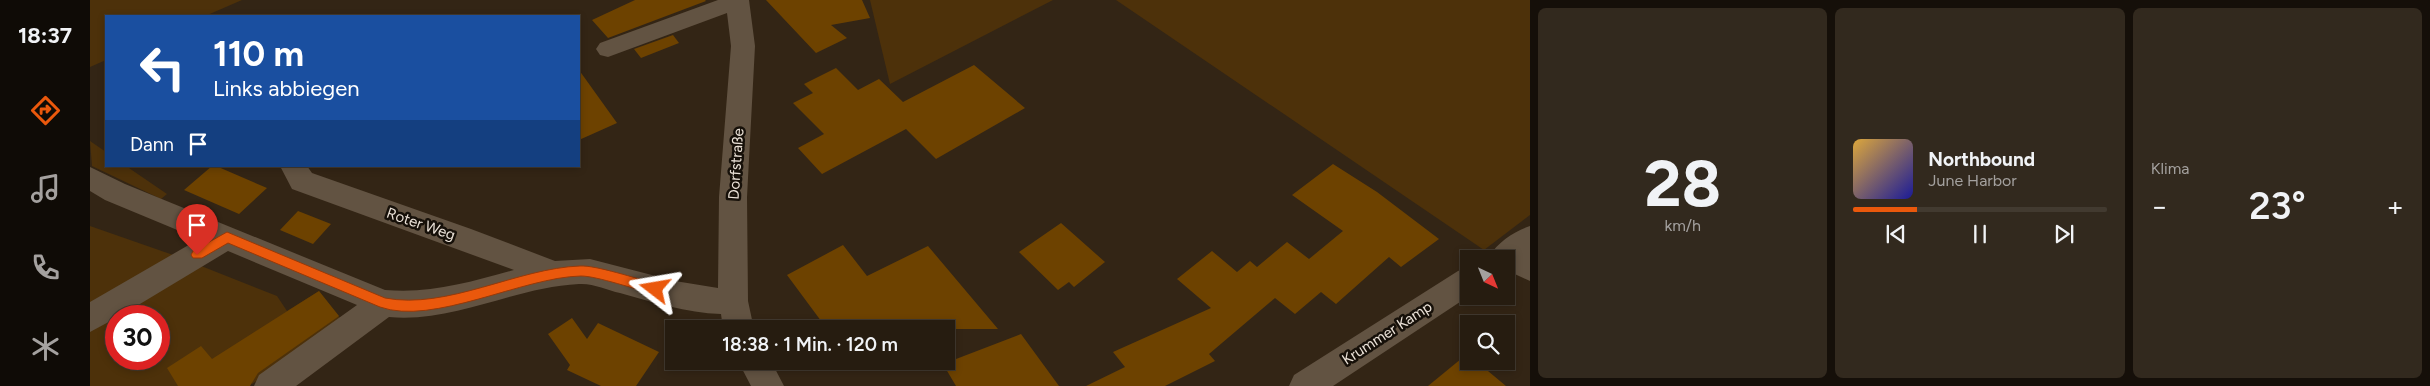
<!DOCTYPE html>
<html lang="de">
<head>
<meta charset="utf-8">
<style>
	:root { --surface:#261c10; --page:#32291e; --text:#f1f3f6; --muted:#a4a19f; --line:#423a30; --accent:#ea580c }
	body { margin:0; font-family:Figtree,sans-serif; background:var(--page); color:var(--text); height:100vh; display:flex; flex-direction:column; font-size:19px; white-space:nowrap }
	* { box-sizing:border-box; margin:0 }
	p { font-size:16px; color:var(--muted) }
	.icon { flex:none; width:28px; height:28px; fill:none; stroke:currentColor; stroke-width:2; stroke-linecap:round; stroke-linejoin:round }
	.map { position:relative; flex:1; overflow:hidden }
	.panel { display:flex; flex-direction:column; gap:8px; padding:8px; background:#150f09; width:900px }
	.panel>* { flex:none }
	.guide { position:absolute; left:15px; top:15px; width:475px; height:152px; border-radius:0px; box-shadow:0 2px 8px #0003,0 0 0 1px var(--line); background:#1a4fa0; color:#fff; overflow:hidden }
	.needle { width:32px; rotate:137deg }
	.controls { position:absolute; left:1370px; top:250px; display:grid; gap:10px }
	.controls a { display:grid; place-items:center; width:55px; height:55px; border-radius:0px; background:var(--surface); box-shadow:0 2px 8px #0003,0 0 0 1px var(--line); font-size:25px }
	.speed { position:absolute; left:15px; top:305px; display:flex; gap:10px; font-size:25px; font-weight:700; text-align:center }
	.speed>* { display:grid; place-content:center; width:65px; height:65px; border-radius:50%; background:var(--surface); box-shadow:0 2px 8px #0003,0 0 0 1px var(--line); line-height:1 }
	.speed .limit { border:8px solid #d22; background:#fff; color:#111 }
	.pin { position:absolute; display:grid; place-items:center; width:42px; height:42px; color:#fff; margin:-51px -21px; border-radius:50% 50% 50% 0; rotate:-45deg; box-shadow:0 0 5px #0007 }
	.pin .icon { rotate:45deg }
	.me { position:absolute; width:55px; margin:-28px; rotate:284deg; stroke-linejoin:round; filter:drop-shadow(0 0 4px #0008) }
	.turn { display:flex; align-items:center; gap:18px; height:105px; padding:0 25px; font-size:22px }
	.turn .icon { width:65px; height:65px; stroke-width:2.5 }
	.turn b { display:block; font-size:35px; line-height:42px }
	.then { display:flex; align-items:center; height:48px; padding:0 25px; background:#0003; gap:10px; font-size:19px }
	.big { font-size:38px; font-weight:600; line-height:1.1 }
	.panel .tile { flex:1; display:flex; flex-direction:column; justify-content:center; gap:8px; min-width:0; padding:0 18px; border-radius:8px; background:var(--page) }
	.panel .dial { align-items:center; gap:0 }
	.dial b { font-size:65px; line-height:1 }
	.song { display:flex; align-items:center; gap:15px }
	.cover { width:60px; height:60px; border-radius:8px; background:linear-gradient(135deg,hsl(40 70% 55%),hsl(240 70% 35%)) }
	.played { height:5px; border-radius:2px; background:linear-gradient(90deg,var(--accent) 25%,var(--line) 25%) }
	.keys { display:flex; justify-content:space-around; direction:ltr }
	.heat { display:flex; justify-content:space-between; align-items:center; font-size:28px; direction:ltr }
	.panel .tiles { flex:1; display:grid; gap:8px; grid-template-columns:repeat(3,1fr) }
	.trip { position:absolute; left:575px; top:320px; width:290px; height:50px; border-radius:0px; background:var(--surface); box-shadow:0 2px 8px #0003,0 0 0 1px var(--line); font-weight:600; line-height:50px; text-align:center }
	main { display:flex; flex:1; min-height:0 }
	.menu { display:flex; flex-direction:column; width:90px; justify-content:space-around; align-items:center; background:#0f0b06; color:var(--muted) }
	.menu .icon { width:35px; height:35px }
	.menu .selected { color:var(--accent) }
	.menu b { font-size:22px; color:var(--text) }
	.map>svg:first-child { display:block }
	.green { fill:#4d310a; fill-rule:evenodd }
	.building { fill:#6d4200 }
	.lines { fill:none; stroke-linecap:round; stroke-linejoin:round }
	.minor { fill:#625342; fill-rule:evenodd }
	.route { fill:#ea580c; stroke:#983908 }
	.labels { text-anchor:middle; stroke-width:5; stroke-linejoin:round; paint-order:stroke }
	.street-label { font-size:15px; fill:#ebe2d8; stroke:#161009 }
</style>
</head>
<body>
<main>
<nav class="menu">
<b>18:37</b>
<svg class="icon selected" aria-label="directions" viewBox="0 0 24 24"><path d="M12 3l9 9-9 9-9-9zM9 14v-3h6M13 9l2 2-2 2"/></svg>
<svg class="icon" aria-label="music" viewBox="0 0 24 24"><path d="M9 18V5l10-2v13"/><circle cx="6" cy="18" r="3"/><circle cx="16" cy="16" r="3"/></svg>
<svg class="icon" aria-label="phone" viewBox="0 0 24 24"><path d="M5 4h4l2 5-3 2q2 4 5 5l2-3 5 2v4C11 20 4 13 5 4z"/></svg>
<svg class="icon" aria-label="climate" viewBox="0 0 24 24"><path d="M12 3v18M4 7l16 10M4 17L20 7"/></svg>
</nav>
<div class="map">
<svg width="1440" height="386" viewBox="0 0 1440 386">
	<rect width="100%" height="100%" fill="#332515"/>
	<!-- green -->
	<path class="green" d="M 0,0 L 152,0 L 115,16 L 16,16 L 16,60 L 0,67 Z
		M 780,0 L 963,0 L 800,84 Z
		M 1026,0 L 1440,0 L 1440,215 L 1394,250 Z
		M 0,141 L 16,152 L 16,166 L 36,166 L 77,194 L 71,199 L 2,166 Z
		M 0,226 L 86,256 L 187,296 L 197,311 L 229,291 L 253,322 L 162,384 L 159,380 L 150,386 L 0,386 ZM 26,316 L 69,316 L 69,359 L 26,359 Z"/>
	<!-- building -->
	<path class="building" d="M 545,0 L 615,0 L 616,1 L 518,38 L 502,20 Z
		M 676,0 L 772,0 L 780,18 L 741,25 L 757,38 L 726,53 Z
		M 583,35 L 589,43 L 551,58 L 544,49 Z
		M 884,65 L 935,108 L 846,159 L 816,129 L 732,174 L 708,148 L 734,134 L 703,103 L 723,93 L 714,84 L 746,68 L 768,90 L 789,79 L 813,102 Z
		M 489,70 L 527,123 L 489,140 Z
		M 1243,164 L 1287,192 L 1349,239 L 1311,267 L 1299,257 L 1246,304 L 1231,292 L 1205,314 L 1185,298 L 1119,354 L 1125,361 L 1075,386 L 996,386 L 1035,367 L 1023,352 L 1121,308 L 1087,279 L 1122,251 L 1147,272 L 1160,261 L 1167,267 L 1197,242 L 1219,259 L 1253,231 L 1202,195 Z
		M 122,166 L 126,166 L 177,188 L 149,214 L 94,190 Z
		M 208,211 L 241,224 L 223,244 L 190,230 Z
		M 971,223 L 1015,262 L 984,287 L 979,282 L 968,290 L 929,252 Z
		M 753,245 L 777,276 L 838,246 L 908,329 L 737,329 L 697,275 Z
		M 229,291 L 249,316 L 168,373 L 160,386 L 88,386 L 77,368 L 111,346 L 122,359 Z
		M 482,318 L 497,339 L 508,323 L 569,352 L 546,386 L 511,386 L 477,370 L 480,365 L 458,334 Z
		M 931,334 L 969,386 L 866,386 L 853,364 Z
		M 1377,354 L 1379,361 L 1386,361 L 1416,386 L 1338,386 Z"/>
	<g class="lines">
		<!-- minor -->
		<path class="minor" d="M 628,0 L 659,0 L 665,46 L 657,197 L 658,301 L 664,329 L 633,329 L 631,314 C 596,313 563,302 530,293 C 517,290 503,283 489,284 C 424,287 365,323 299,317 L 206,386 L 164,386 L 169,375 L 267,305 L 138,251 L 30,316 L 26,316 L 26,318 L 0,332 L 0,302 L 109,239 L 15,200 L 0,191 L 0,167 L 35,184 L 295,290 C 341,294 380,282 424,270 L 202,189 L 190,166 L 217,166 L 222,173 L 381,229 L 465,261 L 500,259 L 585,281 L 628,288 L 629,197 L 641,46 L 637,13 L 518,57 L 510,55 L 506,49 L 510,43 Z
			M 1440,226 L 1440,281 L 1416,270 L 1416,259 L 1398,259 C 1405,244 1424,231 1440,226 Z
			M 1379,267 L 1379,296 L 1243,386 L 1199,386 L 1204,375 L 1368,271 Z
			M 648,361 L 681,361 L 694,386 L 661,386 Z"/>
	</g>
	<!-- route -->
	<path class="route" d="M 137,232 L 295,298 C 357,310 428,268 490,266 C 506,265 547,279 565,283 L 571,289 L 565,294 C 547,290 507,276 491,276 C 433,277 343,326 290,307 L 138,243 L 112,258 L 103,258 L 101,255 L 103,251 Z"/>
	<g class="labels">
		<!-- street labels -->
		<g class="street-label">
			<text transform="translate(646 164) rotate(-86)" y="5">Dorfstraße</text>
			<text transform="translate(331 224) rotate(19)" y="5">Roter Weg</text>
			<text transform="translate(1297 333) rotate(-33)" y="5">Krummer Kamp</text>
		</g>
	</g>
</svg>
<div class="controls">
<a><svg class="needle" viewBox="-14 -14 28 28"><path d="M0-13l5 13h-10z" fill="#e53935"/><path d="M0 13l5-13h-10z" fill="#a4a19f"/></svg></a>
<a><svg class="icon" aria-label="search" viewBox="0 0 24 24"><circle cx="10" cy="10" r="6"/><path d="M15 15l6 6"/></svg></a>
</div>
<div class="speed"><div class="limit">30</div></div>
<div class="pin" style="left:107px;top:255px;background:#d93025"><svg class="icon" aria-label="arrive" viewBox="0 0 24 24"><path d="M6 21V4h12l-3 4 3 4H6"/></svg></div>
<svg class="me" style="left:565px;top:289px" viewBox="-20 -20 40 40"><path d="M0-17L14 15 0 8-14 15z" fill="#ea580c" stroke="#fff" stroke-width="4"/></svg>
<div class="trip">18:38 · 1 Min. · 120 m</div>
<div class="guide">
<div class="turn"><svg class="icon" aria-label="left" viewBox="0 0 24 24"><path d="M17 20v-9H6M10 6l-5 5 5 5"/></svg><div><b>110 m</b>Links abbiegen</div></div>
<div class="then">Dann<svg class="icon" aria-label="arrive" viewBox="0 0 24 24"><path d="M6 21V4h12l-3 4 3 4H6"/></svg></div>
</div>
</div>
<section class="panel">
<div class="tiles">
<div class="tile dial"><b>28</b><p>km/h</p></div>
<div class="tile">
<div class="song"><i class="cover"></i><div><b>Northbound</b><p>June Harbor</p></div></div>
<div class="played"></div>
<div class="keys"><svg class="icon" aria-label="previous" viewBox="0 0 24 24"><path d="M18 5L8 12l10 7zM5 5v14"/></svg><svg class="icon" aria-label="pause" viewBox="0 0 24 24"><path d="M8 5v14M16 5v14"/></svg><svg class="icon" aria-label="next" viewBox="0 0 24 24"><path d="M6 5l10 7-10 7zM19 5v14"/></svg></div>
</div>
<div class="tile"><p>Klima</p>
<div class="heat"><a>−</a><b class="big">23°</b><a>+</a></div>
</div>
</div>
</section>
</main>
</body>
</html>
